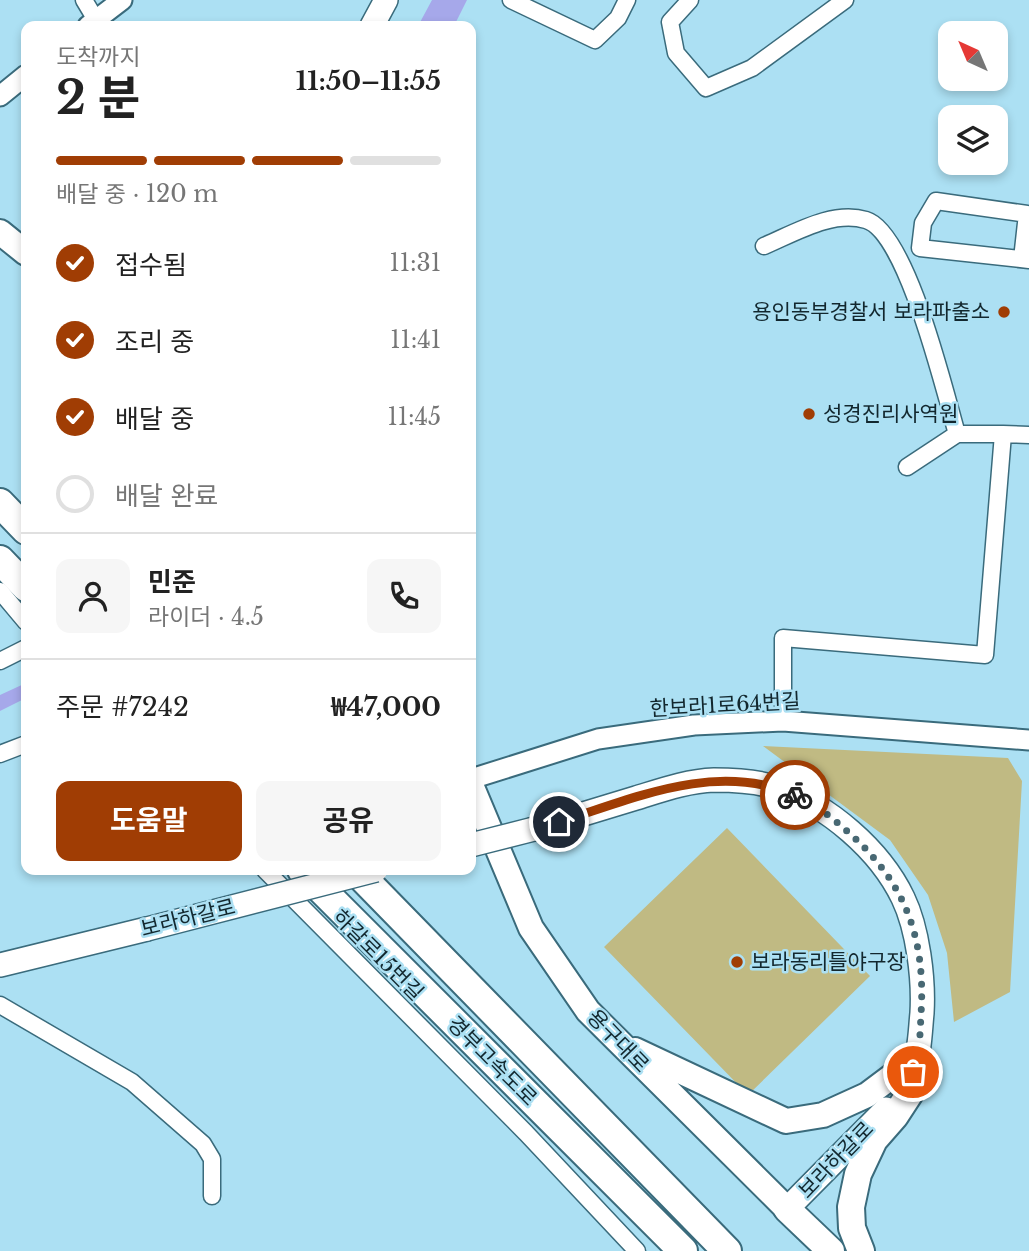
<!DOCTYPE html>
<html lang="ko">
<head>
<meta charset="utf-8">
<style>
	body { margin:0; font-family:"Libre Baskerville","Noto Sans KR",serif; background:#f6f6f6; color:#222; height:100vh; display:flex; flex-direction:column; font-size:26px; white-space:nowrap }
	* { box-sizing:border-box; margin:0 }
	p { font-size:23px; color:#767676 }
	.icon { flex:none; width:38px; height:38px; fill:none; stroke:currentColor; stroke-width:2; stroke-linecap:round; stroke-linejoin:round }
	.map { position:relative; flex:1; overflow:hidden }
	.drawer { position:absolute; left:21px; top:21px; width:455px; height:854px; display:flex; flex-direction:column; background:#fff; border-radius:14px; box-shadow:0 4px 10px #0003 }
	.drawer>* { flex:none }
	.needle { width:46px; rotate:316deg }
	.controls { position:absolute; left:938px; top:21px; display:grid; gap:14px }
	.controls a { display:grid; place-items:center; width:70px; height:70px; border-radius:14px; background:#fff; box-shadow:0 4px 10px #0003; font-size:35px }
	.pin { position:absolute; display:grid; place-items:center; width:60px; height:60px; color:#fff; margin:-30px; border:4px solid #fff; border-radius:50%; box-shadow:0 2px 7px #0007 }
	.courier { position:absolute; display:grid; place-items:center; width:70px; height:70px; margin:-35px; border:5px solid #a03d04; border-radius:50%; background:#fff; color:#222; box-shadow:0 2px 9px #0007 }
	.head em { font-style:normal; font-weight:700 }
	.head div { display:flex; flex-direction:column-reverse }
	.head { display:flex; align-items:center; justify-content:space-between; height:119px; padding:0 35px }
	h1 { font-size:46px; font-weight:700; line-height:52px }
	.bar { display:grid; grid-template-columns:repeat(4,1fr); gap:10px 7px; align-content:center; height:84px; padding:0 35px }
	.bar i { height:9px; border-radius:5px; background:#e0e0e0 }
	.bar .active { background:#a03d04 }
	.bar p { grid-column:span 4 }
	.line { display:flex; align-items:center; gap:18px; padding:0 35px; border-top:2px solid #e0e0e0 }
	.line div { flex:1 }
	.round { display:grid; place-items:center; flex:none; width:74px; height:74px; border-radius:14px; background:#f6f6f6 }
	ol { padding:0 35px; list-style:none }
	li { display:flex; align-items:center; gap:21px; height:77px }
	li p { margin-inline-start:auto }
	li .icon { padding:7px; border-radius:50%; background:#a03d04; color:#fff; stroke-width:4 }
	li:last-child { color:#767676 }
	li i { width:38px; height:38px; border:4px solid #e0e0e0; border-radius:50% }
	.primary-button { display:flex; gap:14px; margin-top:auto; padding:14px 35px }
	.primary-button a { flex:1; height:80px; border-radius:14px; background:#a03d04; color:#fff; font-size:28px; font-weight:700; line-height:80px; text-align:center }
	.primary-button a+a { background:#f6f6f6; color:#222 }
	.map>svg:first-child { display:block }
	.green { fill:#c0ba83 }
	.water { fill:#a6a8ea }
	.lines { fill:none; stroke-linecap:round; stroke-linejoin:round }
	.minor-casing { stroke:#3a6b7c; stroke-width:19 }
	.tertiary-casing { stroke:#3a6b7c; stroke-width:23 }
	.secondary-casing { stroke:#3a6b7c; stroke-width:26 }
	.primary-casing { stroke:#3a6b7c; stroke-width:28 }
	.trunk-casing { stroke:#3a6b7c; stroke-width:30 }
	.motorway-casing { stroke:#3a6b7c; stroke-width:32 }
	.minor { stroke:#fff; stroke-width:16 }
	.tertiary { stroke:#fff; stroke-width:19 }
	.secondary { stroke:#fff; stroke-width:23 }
	.primary { stroke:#fff; stroke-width:24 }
	.trunk { stroke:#fff; stroke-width:26 }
	.motorway { stroke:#fff; stroke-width:28 }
	.secondary-bridge-casing { stroke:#3a6b7c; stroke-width:26; stroke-linecap:butt }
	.secondary-bridge { stroke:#fff; stroke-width:23 }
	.done { stroke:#486873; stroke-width:7; stroke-dasharray:0 12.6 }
	.route { stroke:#a03d04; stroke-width:9 }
	.poi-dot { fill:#a03d04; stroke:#ace0f3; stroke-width:2.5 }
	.labels { text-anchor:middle; stroke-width:5; stroke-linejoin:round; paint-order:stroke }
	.poi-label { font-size:21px; fill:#12272e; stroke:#ace0f3; text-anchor:start }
	.street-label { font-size:21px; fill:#12272e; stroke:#ace0f3 }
</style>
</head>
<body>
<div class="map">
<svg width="1029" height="1251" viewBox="0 0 1029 1251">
	<rect width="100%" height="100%" fill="#ace0f3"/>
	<path class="green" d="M763 746 1008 758 1022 781 1010 992 954 1022 947 953 928 895 890 840Z
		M727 828 870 976 748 1095 604 947Z"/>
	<path class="water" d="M432 0H467L454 26H418Z
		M26 683V698L0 711V695Z"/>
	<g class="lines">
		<g class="minor-casing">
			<path id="minor" d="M84 0 96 20
				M511 0 595 40 618 18 627 0
				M690 0 670 22 676 53 706 88 752 68 845 0
				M764 246C795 233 832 210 866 220 907 232 945 393 957 434
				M1022 259 1027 214 936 201 923 223 920 248 1029 260
				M907 467 957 434H1003
				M0 591 26 622
				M0 661 26 648
				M783 721V638L985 655 1003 434 1029 435
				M0 754 26 744
				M265 870 526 1133 637 1251
				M0 1005 132 1082 203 1144 212 1159V1196"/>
		</g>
		<g class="tertiary-casing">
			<path id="tertiary" d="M88 26 122 0
				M0 96 26 75
				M471 779 598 739 694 725 783 721 1029 740"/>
		</g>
		<g class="secondary-casing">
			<path id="secondary" d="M372 26 386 0
				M534 829C568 819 602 808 636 798 662 790 687 781 714 780 734 780 758 781 777 788 828 805 880 850 903 898 918 929 924 979 922 1013 920 1033 920 1052 913 1071
				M0 965 147 929
				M787 1209 886 1109"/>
		</g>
		<g class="primary-casing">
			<path id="primary" d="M0 232 26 253
				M471 785 531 928 588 1011 787 1209
				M635 1050 786 1121 823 1115 867 1095 919 1056"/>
		</g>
		<g class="trunk-casing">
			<path id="trunk" d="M787 1209 831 1251
				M861 1251 852 1228 851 1207 858 1174 874 1140 895 1116 910 1093 919 1056"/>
		</g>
		<g class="motorway-casing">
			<path id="motorway" d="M0 503 26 530
				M0 560 26 587
				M302 870 683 1251
				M355 870 727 1251"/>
		</g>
		<use href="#minor" class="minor"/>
		<use href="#tertiary" class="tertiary"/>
		<use href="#secondary" class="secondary"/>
		<use href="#primary" class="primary"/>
		<use href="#trunk" class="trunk"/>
		<use href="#motorway" class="motorway"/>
		<g class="secondary-bridge-casing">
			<path id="secondary-bridge" d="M471 845 534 829
				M147 929 376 870"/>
		</g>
		<use href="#secondary-bridge" class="secondary-bridge"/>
	</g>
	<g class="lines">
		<path class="done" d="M795 795C814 804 832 817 848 832 905 882 926 938 921 1014 920 1034 920 1053 913 1072"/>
		<path class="route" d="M559 822C635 798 716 761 795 795"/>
	</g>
	<g class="poi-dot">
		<circle cx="1004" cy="312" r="7"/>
		<circle cx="809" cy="414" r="7"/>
		<circle cx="737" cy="962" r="7"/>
	</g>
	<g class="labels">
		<g class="poi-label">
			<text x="990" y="319" text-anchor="end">용인동부경찰서 보라파출소</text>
			<text x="823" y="421">성경진리사역원</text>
			<text x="751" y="969">보라동리틀야구장</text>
		</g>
		<g class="street-label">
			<text transform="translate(725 705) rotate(-3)" y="7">한보라1로64번길</text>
			<text transform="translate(188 918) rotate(-14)" y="7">보라하갈로</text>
			<text transform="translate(378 955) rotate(45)" y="7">하갈로15번길</text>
			<text transform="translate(618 1041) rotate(46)" y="7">용구대로</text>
			<text transform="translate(492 1061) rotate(45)" y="7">경부고속도로</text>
			<text transform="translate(836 1160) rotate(-46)" y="7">보라하갈로</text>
		</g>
	</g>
</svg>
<div class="controls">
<a><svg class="needle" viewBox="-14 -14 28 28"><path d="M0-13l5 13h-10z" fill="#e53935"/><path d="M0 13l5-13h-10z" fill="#767676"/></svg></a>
<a><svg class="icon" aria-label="layers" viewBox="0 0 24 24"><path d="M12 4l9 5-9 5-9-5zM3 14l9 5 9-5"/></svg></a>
</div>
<div class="pin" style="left:913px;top:1072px;background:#ea580c"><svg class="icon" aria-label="bag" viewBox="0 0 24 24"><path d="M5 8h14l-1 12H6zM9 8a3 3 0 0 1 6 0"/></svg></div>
<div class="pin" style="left:559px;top:822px;background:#1f2937"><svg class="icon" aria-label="home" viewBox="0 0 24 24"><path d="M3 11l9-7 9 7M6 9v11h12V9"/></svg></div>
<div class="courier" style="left:795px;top:795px"><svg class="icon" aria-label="bike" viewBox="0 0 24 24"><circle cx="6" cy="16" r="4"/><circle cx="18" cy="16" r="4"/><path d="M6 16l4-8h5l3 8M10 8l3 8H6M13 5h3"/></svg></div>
<section class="drawer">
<div class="head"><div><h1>2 분</h1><p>도착까지</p></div><em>11:50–11:55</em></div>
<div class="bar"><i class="active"></i><i class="active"></i><i class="active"></i><i></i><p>배달 중 · 120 m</p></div>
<ol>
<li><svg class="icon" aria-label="check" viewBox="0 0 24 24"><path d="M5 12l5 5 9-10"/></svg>접수됨<p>11:31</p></li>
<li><svg class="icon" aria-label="check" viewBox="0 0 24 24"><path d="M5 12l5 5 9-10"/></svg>조리 중<p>11:41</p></li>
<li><svg class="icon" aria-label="check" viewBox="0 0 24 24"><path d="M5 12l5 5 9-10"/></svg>배달 중<p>11:45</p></li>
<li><i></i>배달 완료</li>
</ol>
<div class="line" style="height:126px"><a class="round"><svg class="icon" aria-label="person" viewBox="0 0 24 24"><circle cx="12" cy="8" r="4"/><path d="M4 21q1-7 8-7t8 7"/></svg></a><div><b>민준</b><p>라이더 · 4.5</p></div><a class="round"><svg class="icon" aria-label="phone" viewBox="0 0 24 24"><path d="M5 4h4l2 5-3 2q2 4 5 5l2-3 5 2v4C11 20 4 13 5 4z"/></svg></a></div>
<div class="line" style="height:91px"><div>주문 #7242</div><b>₩47,000</b></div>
<div class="primary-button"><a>도움말</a><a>공유</a></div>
</section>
</div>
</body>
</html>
